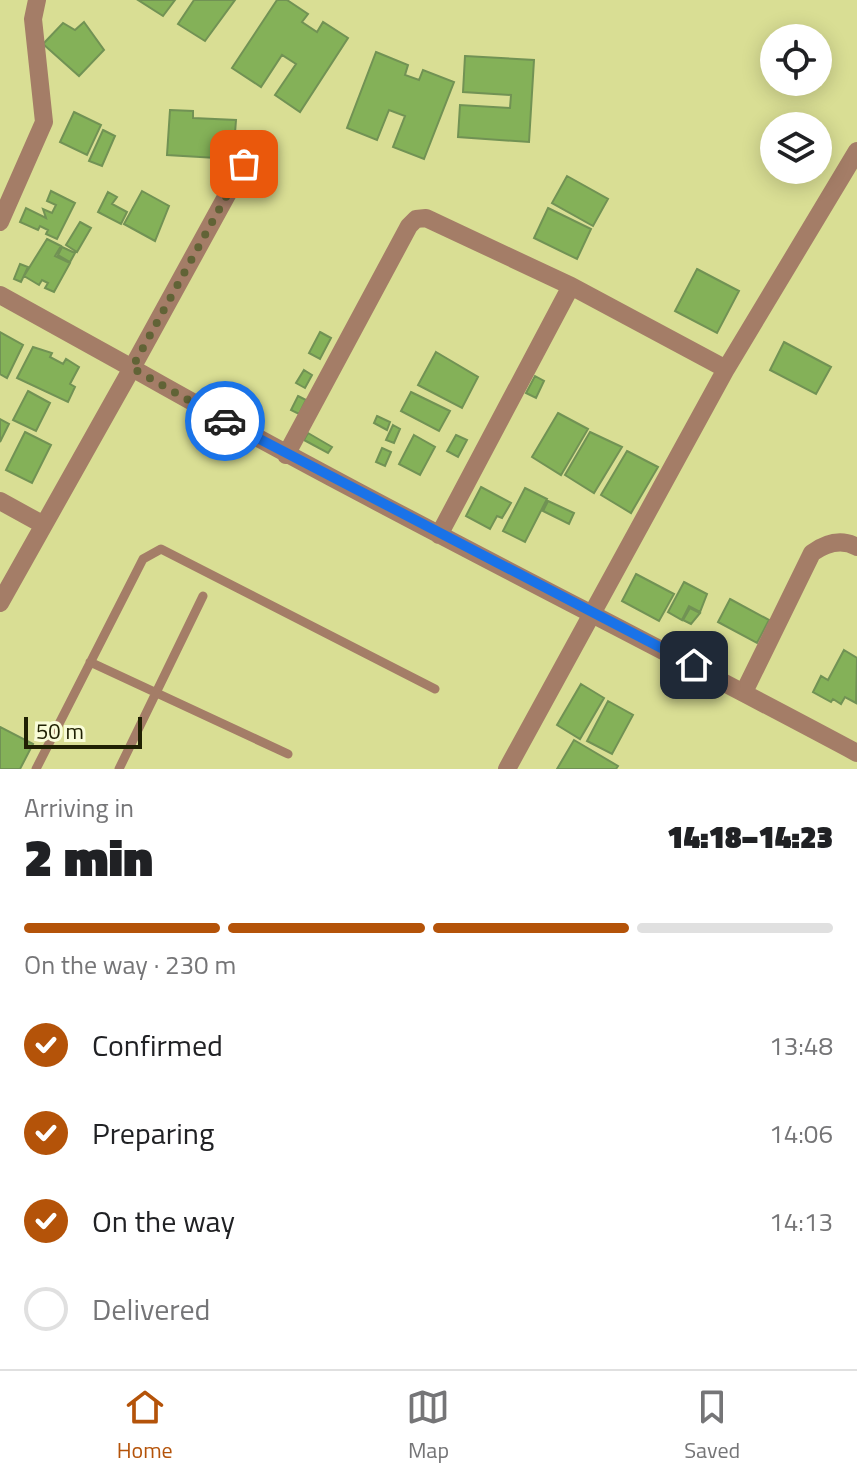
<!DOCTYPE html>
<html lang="en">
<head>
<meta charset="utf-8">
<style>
	body { margin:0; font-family:"Titillium Web",sans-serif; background:#f2f2f2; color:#202124; height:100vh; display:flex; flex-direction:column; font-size:30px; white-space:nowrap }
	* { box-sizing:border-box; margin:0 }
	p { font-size:26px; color:#757577 }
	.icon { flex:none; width:44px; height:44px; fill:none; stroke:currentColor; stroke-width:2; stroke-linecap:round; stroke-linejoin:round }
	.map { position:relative; height:769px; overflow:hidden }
	.panel { display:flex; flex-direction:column; background:#fff; flex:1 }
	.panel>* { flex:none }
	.tools { position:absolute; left:760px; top:24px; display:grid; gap:16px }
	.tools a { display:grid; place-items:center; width:72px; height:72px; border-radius:50%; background:#fff; box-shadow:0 4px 20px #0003; font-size:40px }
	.scale { position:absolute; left:24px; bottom:20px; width:118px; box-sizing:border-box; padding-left:8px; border:4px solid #202103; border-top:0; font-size:22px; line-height:28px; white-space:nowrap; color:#202103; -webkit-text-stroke:6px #f9fcd8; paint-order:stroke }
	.pin { position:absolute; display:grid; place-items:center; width:68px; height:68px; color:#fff; margin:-34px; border-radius:16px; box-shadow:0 4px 12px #0006 }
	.courier { position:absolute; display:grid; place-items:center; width:80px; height:80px; margin:-40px; border:6px solid #1a73e8; border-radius:50%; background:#fff; color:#222; box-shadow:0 2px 10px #0007 }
	.overview em { font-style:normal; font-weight:800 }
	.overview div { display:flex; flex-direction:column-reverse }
	.overview { display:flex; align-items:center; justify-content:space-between; height:136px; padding:0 24px }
	h1 { font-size:52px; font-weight:800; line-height:60px }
	.bar { display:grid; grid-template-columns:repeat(4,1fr); gap:12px 8px; align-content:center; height:96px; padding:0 24px }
	.bar i { height:10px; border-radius:6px; background:#e0e0e0 }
	.bar .on { background:#b45309 }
	.bar p { grid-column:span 4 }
	ol { padding:0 24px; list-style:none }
	li { display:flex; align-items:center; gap:24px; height:88px }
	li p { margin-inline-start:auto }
	li .icon { padding:8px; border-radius:50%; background:#b45309; color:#fff; stroke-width:4 }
	li:last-child { color:#757577 }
	li i { width:44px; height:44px; border:4px solid #e0e0e0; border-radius:50% }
	.tab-bar { display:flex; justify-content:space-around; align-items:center; height:112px; border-top:2px solid #e0e0e0; background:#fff; font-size:22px; color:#757577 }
	.tab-bar a { display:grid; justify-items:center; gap:4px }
	.tab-bar .on { color:#b45309 }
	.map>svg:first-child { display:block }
	.building { fill:#84b158; stroke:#719254; stroke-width:2 }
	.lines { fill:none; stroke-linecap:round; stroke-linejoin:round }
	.lane { stroke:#a47d67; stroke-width:9 }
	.street { stroke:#a47d67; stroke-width:18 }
	.done { stroke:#616336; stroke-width:8; stroke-dasharray:0 14.4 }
	.route { stroke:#1a73e8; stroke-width:10 }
</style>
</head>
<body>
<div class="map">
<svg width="857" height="769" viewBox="0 0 857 769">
	<rect width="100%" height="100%" fill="#d9de94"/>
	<path class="building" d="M138 0H175L163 16Z
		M194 0H235L205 41 178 24Z
		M277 0H287L308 14 302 22 317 32 323 22 348 38 300 112 275 95 296 64 282 55 261 87 232 68Z
		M84 22 104 50 79 76 43 44 63 23 75 30Z
		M376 52 408 65 405 75 419 80 423 70 454 82 424 159 393 147 405 116 389 110 377 140 347 128Z
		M465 56 534 60 529 142 458 137 460 105 510 108 511 95 463 92Z
		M170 110 193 111V118L236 120 233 159 167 155Z
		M74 112 101 125 87 155 60 142Z
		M103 130 115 136 102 166 89 161Z
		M567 176 608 199 593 226 552 203Z
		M51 191 75 203 57 239 46 234 48 230 40 226 38 230 20 222 26 208 46 218 43 209 52 213 56 205 47 201Z
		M142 191 169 206 155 241 124 224Z
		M108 192 117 197 112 204 127 212 121 224 98 212Z
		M548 208 591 229 577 259 534 238Z
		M80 222 91 228 77 252 66 245Z
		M47 239 61 246 55 256 70 263 54 292 45 288 48 283 42 280 39 285 24 276Z
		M62 247 75 253 70 262 58 255Z
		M20 264 28 267 21 282 14 279Z
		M697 269 739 291 717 333 675 311Z
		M0 332 23 345 7 378 0 374Z
		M320 332 331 338 320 359 309 353Z
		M784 342 831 367 816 394 770 370Z
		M33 347 52 353 50 357 63 364 66 359 79 367 70 384 75 387 68 402 17 378Z
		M436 352 478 377 462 408 418 385Z
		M304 370 312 375 305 388 296 383Z
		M535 376 544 381 536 398 526 393Z
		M28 391 50 403 36 431 13 420Z
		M411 392 450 411 439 431 401 411Z
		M298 396 306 400 299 414 291 410Z
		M558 413 588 429 561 475 532 457Z
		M377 416 390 422 387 430 374 423Z
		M0 419 9 424 0 442Z
		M393 425 400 429 394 443 386 440Z
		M25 432 51 445 32 483 6 470Z
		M590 432 622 447 594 493 565 475Z
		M308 433 332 447 328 453 304 440Z
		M414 435 435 447 420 475 399 464Z
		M456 435 467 440 458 457 447 451Z
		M382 448 391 452 385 466 376 462Z
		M627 451 658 467 631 513 601 495Z
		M481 487 511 503 502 518 497 516 490 529 466 516Z
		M525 488 547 499 525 542 503 531Z
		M548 501 574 513 569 524 543 511Z
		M636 574 674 594 659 621 622 601Z
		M684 582 707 594 700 612 689 606 682 620 668 612Z
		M730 599 769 620 757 643 718 622Z
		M690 608 700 613 691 624 683 620Z
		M844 650 857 658 856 703 845 697 841 704 833 699 831 702 813 692 821 676 828 680Z
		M581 684 604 698 580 739 557 725Z
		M608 701 633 715 612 754 587 741Z
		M0 727 33 744 20 769H0Z
		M574 740 618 766 616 769H557Z"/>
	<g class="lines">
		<path class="lane" d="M90 662 288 754
			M36 769 143 559 161 549 435 689
			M119 769 203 596"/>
		<path class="street" d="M244 164 132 368C370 503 616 624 857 753
			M0 222 44 122 33 19 37 0
			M0 295 132 368 0 603
			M286 455 409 226 416 219 426 218 571 286 726 369
			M0 501 42 524
			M439 535 571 286
			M744 692 812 553C826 543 841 538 857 547
			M507 769 726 369 857 151"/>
	</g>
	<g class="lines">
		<path class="done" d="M225 421 132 368 244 164"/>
		<path class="route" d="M225 421 694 665"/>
	</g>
</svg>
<div class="tools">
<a><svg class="icon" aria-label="locate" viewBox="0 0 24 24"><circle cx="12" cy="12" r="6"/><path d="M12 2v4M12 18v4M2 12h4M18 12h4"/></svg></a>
<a><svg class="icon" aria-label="layers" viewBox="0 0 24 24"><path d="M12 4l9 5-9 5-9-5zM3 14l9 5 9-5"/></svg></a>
</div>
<div class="scale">50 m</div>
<div class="pin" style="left:244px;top:164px;background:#ea580c"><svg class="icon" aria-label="bag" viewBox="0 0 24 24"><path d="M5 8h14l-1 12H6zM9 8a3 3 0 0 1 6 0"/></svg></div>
<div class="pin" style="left:694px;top:665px;background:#1f2937"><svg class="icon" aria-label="home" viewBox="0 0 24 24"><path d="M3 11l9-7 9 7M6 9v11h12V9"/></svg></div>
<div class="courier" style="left:225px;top:421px"><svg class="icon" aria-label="car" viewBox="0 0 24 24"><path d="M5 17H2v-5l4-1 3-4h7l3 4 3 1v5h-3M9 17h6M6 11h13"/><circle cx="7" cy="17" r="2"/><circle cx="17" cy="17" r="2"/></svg></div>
</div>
<section class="panel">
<div class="overview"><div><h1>2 min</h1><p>Arriving in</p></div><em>14:18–14:23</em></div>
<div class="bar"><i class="on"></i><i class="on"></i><i class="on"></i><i></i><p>On the way · 230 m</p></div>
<ol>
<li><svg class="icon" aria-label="check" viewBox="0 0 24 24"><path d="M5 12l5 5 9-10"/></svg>Confirmed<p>13:48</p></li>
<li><svg class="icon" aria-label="check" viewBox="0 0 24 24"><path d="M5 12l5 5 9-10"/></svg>Preparing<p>14:06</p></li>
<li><svg class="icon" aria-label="check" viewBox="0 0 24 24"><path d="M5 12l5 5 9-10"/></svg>On the way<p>14:13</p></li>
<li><i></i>Delivered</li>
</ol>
</section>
<nav class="tab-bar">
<a class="on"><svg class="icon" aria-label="home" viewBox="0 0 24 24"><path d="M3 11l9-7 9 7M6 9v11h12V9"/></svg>Home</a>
<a><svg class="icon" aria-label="map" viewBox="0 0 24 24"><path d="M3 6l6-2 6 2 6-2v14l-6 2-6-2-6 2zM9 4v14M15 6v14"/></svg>Map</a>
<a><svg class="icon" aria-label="saved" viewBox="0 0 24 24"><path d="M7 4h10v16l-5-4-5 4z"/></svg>Saved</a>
</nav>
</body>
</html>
